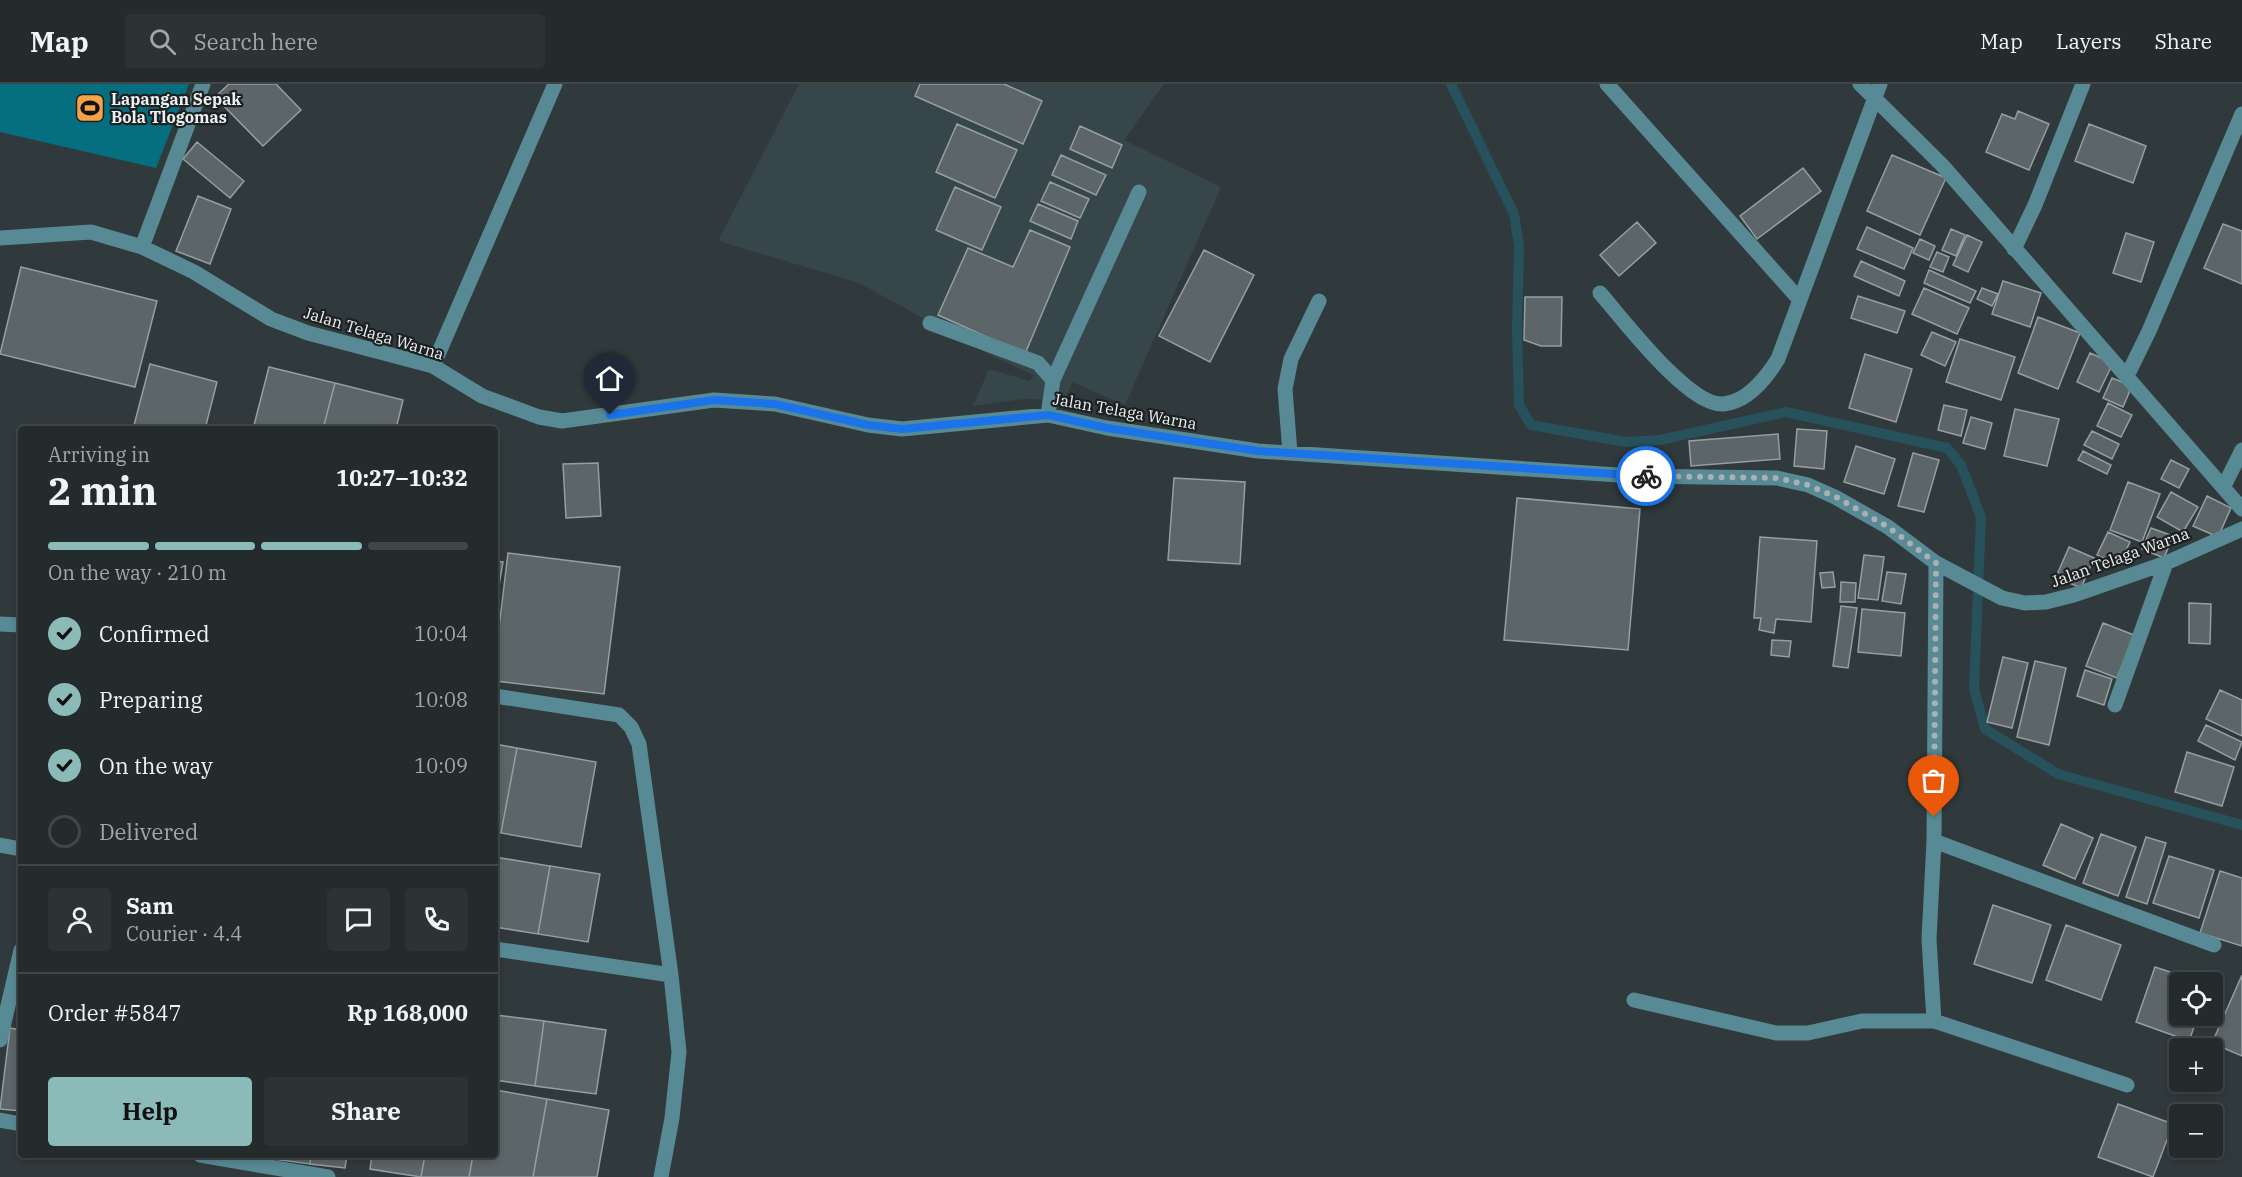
<!DOCTYPE html>
<html lang="en">
<head>
<meta charset="utf-8">
<style>
	body { margin:0; font-family:"IBM Plex Serif",serif; background:#2c3334; color:#f1f3f6; height:100vh; display:flex; flex-direction:column; font-size:22px; white-space:nowrap }
	* { box-sizing:border-box; margin:0 }
	p { font-size:20px; color:#a3a7a9 }
	.icon { flex:none; width:33px; height:33px; fill:none; stroke:currentColor; stroke-width:2; stroke-linecap:round; stroke-linejoin:round }
	.map { position:relative; flex:1; overflow:hidden }
	.panel { position:absolute; left:18px; top:342px; width:480px; height:732px; display:flex; flex-direction:column; background:#242b2c; border-radius:6px; box-shadow:0 3px 9px #0003,0 0 0 2px #414748 }
	.panel>* { flex:none }
	.tools { position:absolute; left:2169px; top:888px; display:grid; gap:12px }
	.tools a { display:grid; place-items:center; width:54px; height:54px; border-radius:6px; background:#242b2c; box-shadow:0 3px 9px #0003,0 0 0 2px #414748; font-size:30px }
	.pin { position:absolute; display:grid; place-items:center; width:51px; height:51px; color:#fff; margin:-62px -26px; border-radius:50% 50% 50% 0; rotate:-45deg; box-shadow:0 0 6px #0007 }
	.pin .icon { rotate:45deg }
	.courier { position:absolute; display:grid; place-items:center; width:60px; height:60px; margin:-30px; border:4px solid #1a73e8; border-radius:50%; background:#fff; color:#222; box-shadow:0 2px 8px #0007 }
	.head em { font-style:normal; font-weight:700 }
	.head div { display:flex; flex-direction:column-reverse }
	.head { display:flex; align-items:center; justify-content:space-between; height:102px; padding:0 30px }
	h1 { font-size:39px; font-weight:700; line-height:45px }
	.bar { display:grid; grid-template-columns:repeat(4,1fr); gap:9px 6px; align-content:center; height:72px; padding:0 30px }
	.bar i { height:8px; border-radius:4px; background:#414748 }
	.bar .selected { background:#8bbbb9 }
	.bar p { grid-column:span 4 }
	.line { display:flex; align-items:center; gap:15px; padding:0 30px; border-top:2px solid #414748 }
	.line div { flex:1 }
	.round { display:grid; place-items:center; flex:none; width:63px; height:63px; border-radius:6px; background:#2c3334 }
	ol { padding:0 30px; list-style:none }
	li { display:flex; align-items:center; gap:18px; height:66px }
	li p { margin-inline-start:auto }
	li .icon { padding:6px; border-radius:50%; background:#8bbbb9; color:#111; stroke-width:4 }
	li:last-child { color:#a3a7a9 }
	li i { width:33px; height:33px; border:3px solid #414748; border-radius:50% }
	.cta { display:flex; gap:12px; margin-top:auto; padding:12px 30px }
	.cta a { flex:1; height:69px; border-radius:6px; background:#8bbbb9; color:#111; font-size:24px; font-weight:700; line-height:69px; text-align:center }
	.cta a+a { background:#2c3334; color:#f1f3f6 }
	header { display:flex; align-items:center; gap:36px; box-sizing:border-box; height:84px; padding:0 30px; background:#242b2c; border-bottom:2px solid #414748 }
	header strong { font-size:28px }
	nav { display:flex; gap:33px; margin-inline-start:auto; font-size:21px }
	.search { width:420px; height:54px; background:#2c3334; display:flex; align-items:center; gap:15px; box-sizing:border-box; padding:0 21px; border-radius:6px; color:#a3a7a9; font-size:22px }
	.map>svg:first-child { display:block }
	.built { fill:#37464a }
	.green { fill:#056e7f }
	.lines { fill:none; stroke-linecap:round; stroke-linejoin:round }
	.stream { stroke:#27525c; stroke-width:10 }
	.building { fill:#5c6567; stroke:#959fa2; stroke-width:1.5 }
	.minor { stroke:#588a95; stroke-width:15 }
	.done { stroke:#aab1b3; stroke-width:6; stroke-dasharray:0 10.8 }
	.route { stroke:#1a73e8; stroke-width:8 }
	.labels { text-anchor:middle; stroke-width:4.5; stroke-linejoin:round; paint-order:stroke }
	.poi-label { font-size:16px; font-weight:bold; fill:#ecf1f3; stroke:#1c2021; text-anchor:start }
	.street-label { font-size:16px; fill:#ecf1f3; stroke:#1c2021 }
</style>
</head>
<body>
<header>
<strong>Map</strong>
<div class="search"><svg class="icon" aria-label="search" viewBox="0 0 24 24"><circle cx="10" cy="10" r="6"/><path d="M15 15l6 6"/></svg>Search here</div>
<nav><a>Map</a><a>Layers</a><a>Share</a></nav>
</header>
<div class="map">
<svg width="2242" height="1093" viewBox="0 0 2242 1093">
	<rect width="100%" height="100%" fill="#30393b"/>
	<path class="built" d="M799 0H1164L1124 56 1221 103 1125 321 1072 298 1065 316 1024 315 973 322 989 285 1030 297 1034 291 994 273 859 199 718 157Z"/>
	<path class="green" d="M0 0H189L156 84 0 48Z"/>
	<g class="lines">
		<path class="stream" d="M1451 0 1514 130 1519 162 1517 246 1519 321 1531 341 1626 358 1660 356 1786 328 1947 364 1961 381 1981 433 1974 604 1985 645 2058 690 2242 741"/>
	</g>
	<path class="building" d="M229 0H276L301 26 263 62 215 13Z
		M920 0H1004L1042 17 1023 60 915 12Z
		M2018 27 2049 40 2029 86 1986 68 2002 30 2015 35Z
		M957 40 1017 66 995 114 936 88Z
		M2089 40 2146 62 2133 99 2075 77Z
		M1080 42 1122 61 1112 84 1070 65Z
		M197 58 244 97 230 114 183 75Z
		M1061 71 1106 91 1096 111 1052 91Z
		M1892 71 1946 94 1920 151 1867 127Z
		M1803 84 1821 107 1757 155 1740 132Z
		M1050 98 1089 115 1080 134 1041 117Z
		M955 103 1001 123 982 166 936 146Z
		M198 112 231 125 210 180 176 167Z
		M1038 120 1078 137 1071 155 1030 137Z
		M1637 138 1656 159 1619 192 1600 171Z
		M2223 140 2242 147V200L2204 184Z
		M1867 143 1913 164 1904 185 1857 165Z
		M1951 145 1965 151 1956 172 1942 166Z
		M1030 146 1070 163 1025 270 938 231 968 164 1013 183Z
		M2126 149 2154 158 2141 198 2113 189Z
		M1967 151 1982 158 1968 188 1953 181Z
		M1920 155 1935 162 1929 176 1913 169Z
		M1204 166 1254 191 1210 278 1159 252Z
		M1937 168 1949 173 1943 188 1930 183Z
		M1861 177 1905 197 1899 212 1854 192Z
		M21 183 157 217 135 303 0 270Z
		M1929 186 1976 207 1970 219 1924 199Z
		M2003 197 2041 209 2030 243 1992 230Z
		M1924 204 1969 224 1957 250 1912 230Z
		M1982 204 1998 210 1992 222 1977 215Z
		M1858 212 1905 227 1897 249 1851 234Z
		M1525 213H1562L1561 262H1541L1524 256Z
		M2038 233 2080 249 2058 305 2018 289Z
		M1932 248 1956 258 1945 282 1921 271Z
		M1960 255 2015 273 2001 316 1946 298Z
		M2090 269 2113 279 2099 308 2077 298Z
		M1865 270 1912 285 1896 338 1849 324Z
		M150 280 217 298 205 345H133Z
		M269 283 335 299 323 345H253Z
		M2112 294 2132 302 2123 323 2103 314Z
		M335 299 403 316 396 345H323Z
		M2108 319 2132 331 2121 353 2097 342Z
		M1944 321 1967 326 1961 352 1938 346Z
		M2015 325 2059 335 2047 382 2004 372Z
		M1971 333 1992 339 1985 365 1963 359Z
		M1797 345 1827 347 1824 385 1794 382Z
		M2092 347 2119 360 2112 375 2084 361Z
		M1778 350 1780 375 1691 382 1689 357Z
		M1856 362 1895 375 1884 410 1844 398Z
		M2083 367 2111 381 2107 390 2078 376Z
		M1913 369 1939 376 1924 428 1898 422Z
		M2171 376 2189 385 2179 404 2161 395Z
		M598 379 601 432 566 434 563 380Z
		M1174 394 1245 398 1240 480 1168 476Z
		M2128 398 2160 410 2142 458 2110 446Z
		M2171 408 2198 423 2183 448 2157 433Z
		M2207 412 2231 424 2218 453 2193 442Z
		M1517 414 1640 425 1628 566 1504 556Z
		M2151 444 2173 452 2164 474 2142 465Z
		M2108 448 2130 458 2119 481 2097 471Z
		M1760 453 1817 457 1811 538 1776 535 1774 549 1759 546 1761 534H1754Z
		M2069 463 2094 474 2081 504 2056 493Z
		M508 469 620 483 604 610 495 597V577Z
		M1864 471 1884 473 1878 516 1858 514Z
		M495 477 503 478 495 525Z
		M1833 488 1835 503 1822 504 1820 489Z
		M1887 488 1906 490 1901 520 1882 517Z
		M1841 498 1856 499 1855 518H1840Z
		M2189 519 2211 520 2210 560 2189 559Z
		M1841 522 1857 524 1848 584 1833 582Z
		M1862 525 1905 529 1901 572 1858 568Z
		M2103 539 2134 551 2117 594 2086 582Z
		M1772 556 1791 557 1789 573 1771 571Z
		M2003 573 2028 579 2012 644 1987 638Z
		M2035 577 2066 584 2049 661 2017 653Z
		M2085 586 2112 595 2104 621 2077 612Z
		M2220 606 2242 616V652L2206 635Z
		M2206 641 2242 658 2235 676 2198 657Z
		M495 660 517 664 501 749 495 748Z
		M517 664 596 678 581 763 501 749Z
		M2187 668 2234 683 2222 722 2175 708Z
		M2061 740 2093 754 2075 795 2043 781Z
		M2101 750 2136 763 2118 812 2083 799Z
		M2146 753 2166 759 2147 820 2126 813Z
		M2169 772 2214 786 2199 834 2153 819Z
		M495 773 550 782 538 850 495 843Z
		M550 782 600 790 588 858 538 850Z
		M2220 787 2242 794V862L2200 849Z
		M1993 821 2051 841 2032 899 1974 880Z
		M2066 841 2121 861 2101 916 2046 896Z
		M2155 883 2200 898H2180V932H2198L2189 957 2136 938Z
		M2242 891V972L2212 959Z
		M495 904H499L495 934Z
		M496 931 544 937 535 1002 495 996Z
		M544 937 606 946 596 1010 535 1002Z
		M10 944 21 946V1027L0 1025Z
		M495 1006 547 1015 533 1093H469L473 1071H495Z
		M547 1015 609 1026 597 1093H533Z
		M2118 1020 2173 1040 2153 1093 2098 1073Z
		M239 1071H266L265 1074Z
		M266 1071H311L310 1080 265 1074Z
		M311 1071H347L345 1084 310 1080Z
		M372 1071H425L421 1093 370 1085Z
		M425 1071H473L469 1093H421Z"/>
	<g class="lines">
		<path class="minor" d="M1607 0 1799 215
			M1860 0 1942 81 2242 425
			M0 154 91 148 142 163 194 188 271 235 308 249 433 282 482 312 539 333 562 337 714 316 775 320 868 341 902 345 1048 331 1107 344 1258 367 1633 392 1777 394 1808 401 1835 413 1888 443 1936 479 2002 514 2025 519 2046 518 2074 511 2166 479 2242 445
			M142 163 203 0
			M2014 165 2035 121 2083 0
			M1600 209C1622 234 1689 323 1723 320 1748 318 1766 294 1778 275L1880 0
			M930 239 1038 279 1053 296 1048 331
			M433 282 555 0
			M2127 292 2149 247 2242 30
			M1053 296 1139 108
			M1290 369 1285 305 1291 275 1319 217
			M2224 402 2242 366
			M0 540 21 541
			M495 612 619 631 631 643 639 660 671 891 679 968 672 1034 661 1093
			M2115 621 2166 479
			M1934 757 2214 861
			M0 761 21 765
			M495 865 671 891
			M1634 916 1776 949H1808L1862 937H1934L2127 1001
			M1934 937 1929 855 1934 757 1936 479
			M0 956 21 866
			M0 1036 21 1040
			M200 1071 328 1093"/>
	</g>
	<g class="lines">
		<path class="done" d="M1646 392 1777 394 1808 401 1836 413 1888 443 1936 479 1934 733"/>
		<path class="route" d="M610 331 714 316 775 320 868 341 902 345 1048 331 1107 344 1258 367 1646 392"/>
	</g>
	<defs>
		<g id="stadium-square" transform="scale(1.5)"><rect x="-9" y="-9" width="18" height="18" rx="4" fill="#f7a148" stroke="#1c2021"/><path d="M0-5a6.5 5 0 1 0 0 10a6.5 5 0 1 0 0-10ZM-3.5-1.8h7v3.6h-7Z" fill="#111"/></g>
	</defs>
	<g fill-rule="evenodd">
		<use href="#stadium-square" x="90" y="24"/>
	</g>
	<g class="labels">
		<g class="poi-label">
			<text x="111" y="21">Lapangan Sepak<tspan x="111" dy="18">Bola Tlogomas</tspan></text>
		</g>
		<g class="street-label">
			<text transform="translate(374 249) rotate(17)" y="6">Jalan Telaga Warna</text>
			<text transform="translate(1125 327) rotate(10)" y="6">Jalan Telaga Warna</text>
			<text transform="translate(2120 473) rotate(-20)" y="6">Jalan Telaga Warna</text>
		</g>
	</g>
</svg>
<div class="tools">
<a><svg class="icon" aria-label="locate" viewBox="0 0 24 24"><circle cx="12" cy="12" r="6"/><path d="M12 2v4M12 18v4M2 12h4M18 12h4"/></svg></a>
<a>+</a>
<a>−</a>
</div>
<div class="pin" style="left:1934px;top:733px;background:#ea580c"><svg class="icon" aria-label="bag" viewBox="0 0 24 24"><path d="M5 8h14l-1 12H6zM9 8a3 3 0 0 1 6 0"/></svg></div>
<div class="pin" style="left:610px;top:331px;background:#1f2937"><svg class="icon" aria-label="home" viewBox="0 0 24 24"><path d="M3 11l9-7 9 7M6 9v11h12V9"/></svg></div>
<div class="courier" style="left:1646px;top:392px"><svg class="icon" aria-label="bike" viewBox="0 0 24 24"><circle cx="6" cy="16" r="4"/><circle cx="18" cy="16" r="4"/><path d="M6 16l4-8h5l3 8M10 8l3 8H6M13 5h3"/></svg></div>
<section class="panel">
<div class="head"><div><h1>2 min</h1><p>Arriving in</p></div><em>10:27–10:32</em></div>
<div class="bar"><i class="selected"></i><i class="selected"></i><i class="selected"></i><i></i><p>On the way · 210 m</p></div>
<ol>
<li><svg class="icon" aria-label="check" viewBox="0 0 24 24"><path d="M5 12l5 5 9-10"/></svg>Confirmed<p>10:04</p></li>
<li><svg class="icon" aria-label="check" viewBox="0 0 24 24"><path d="M5 12l5 5 9-10"/></svg>Preparing<p>10:08</p></li>
<li><svg class="icon" aria-label="check" viewBox="0 0 24 24"><path d="M5 12l5 5 9-10"/></svg>On the way<p>10:09</p></li>
<li><i></i>Delivered</li>
</ol>
<div class="line" style="height:108px"><a class="round"><svg class="icon" aria-label="person" viewBox="0 0 24 24"><circle cx="12" cy="8" r="4"/><path d="M4 21q1-7 8-7t8 7"/></svg></a><div><b>Sam</b><p>Courier · 4.4</p></div><a class="round"><svg class="icon" aria-label="chat" viewBox="0 0 24 24"><path d="M4 5h16v11H9l-5 4z"/></svg></a><a class="round"><svg class="icon" aria-label="phone" viewBox="0 0 24 24"><path d="M5 4h4l2 5-3 2q2 4 5 5l2-3 5 2v4C11 20 4 13 5 4z"/></svg></a></div>
<div class="line" style="height:78px"><div>Order #5847</div><b>Rp 168,000</b></div>
<div class="cta"><a>Help</a><a>Share</a></div>
</section>
</div>
</body>
</html>
